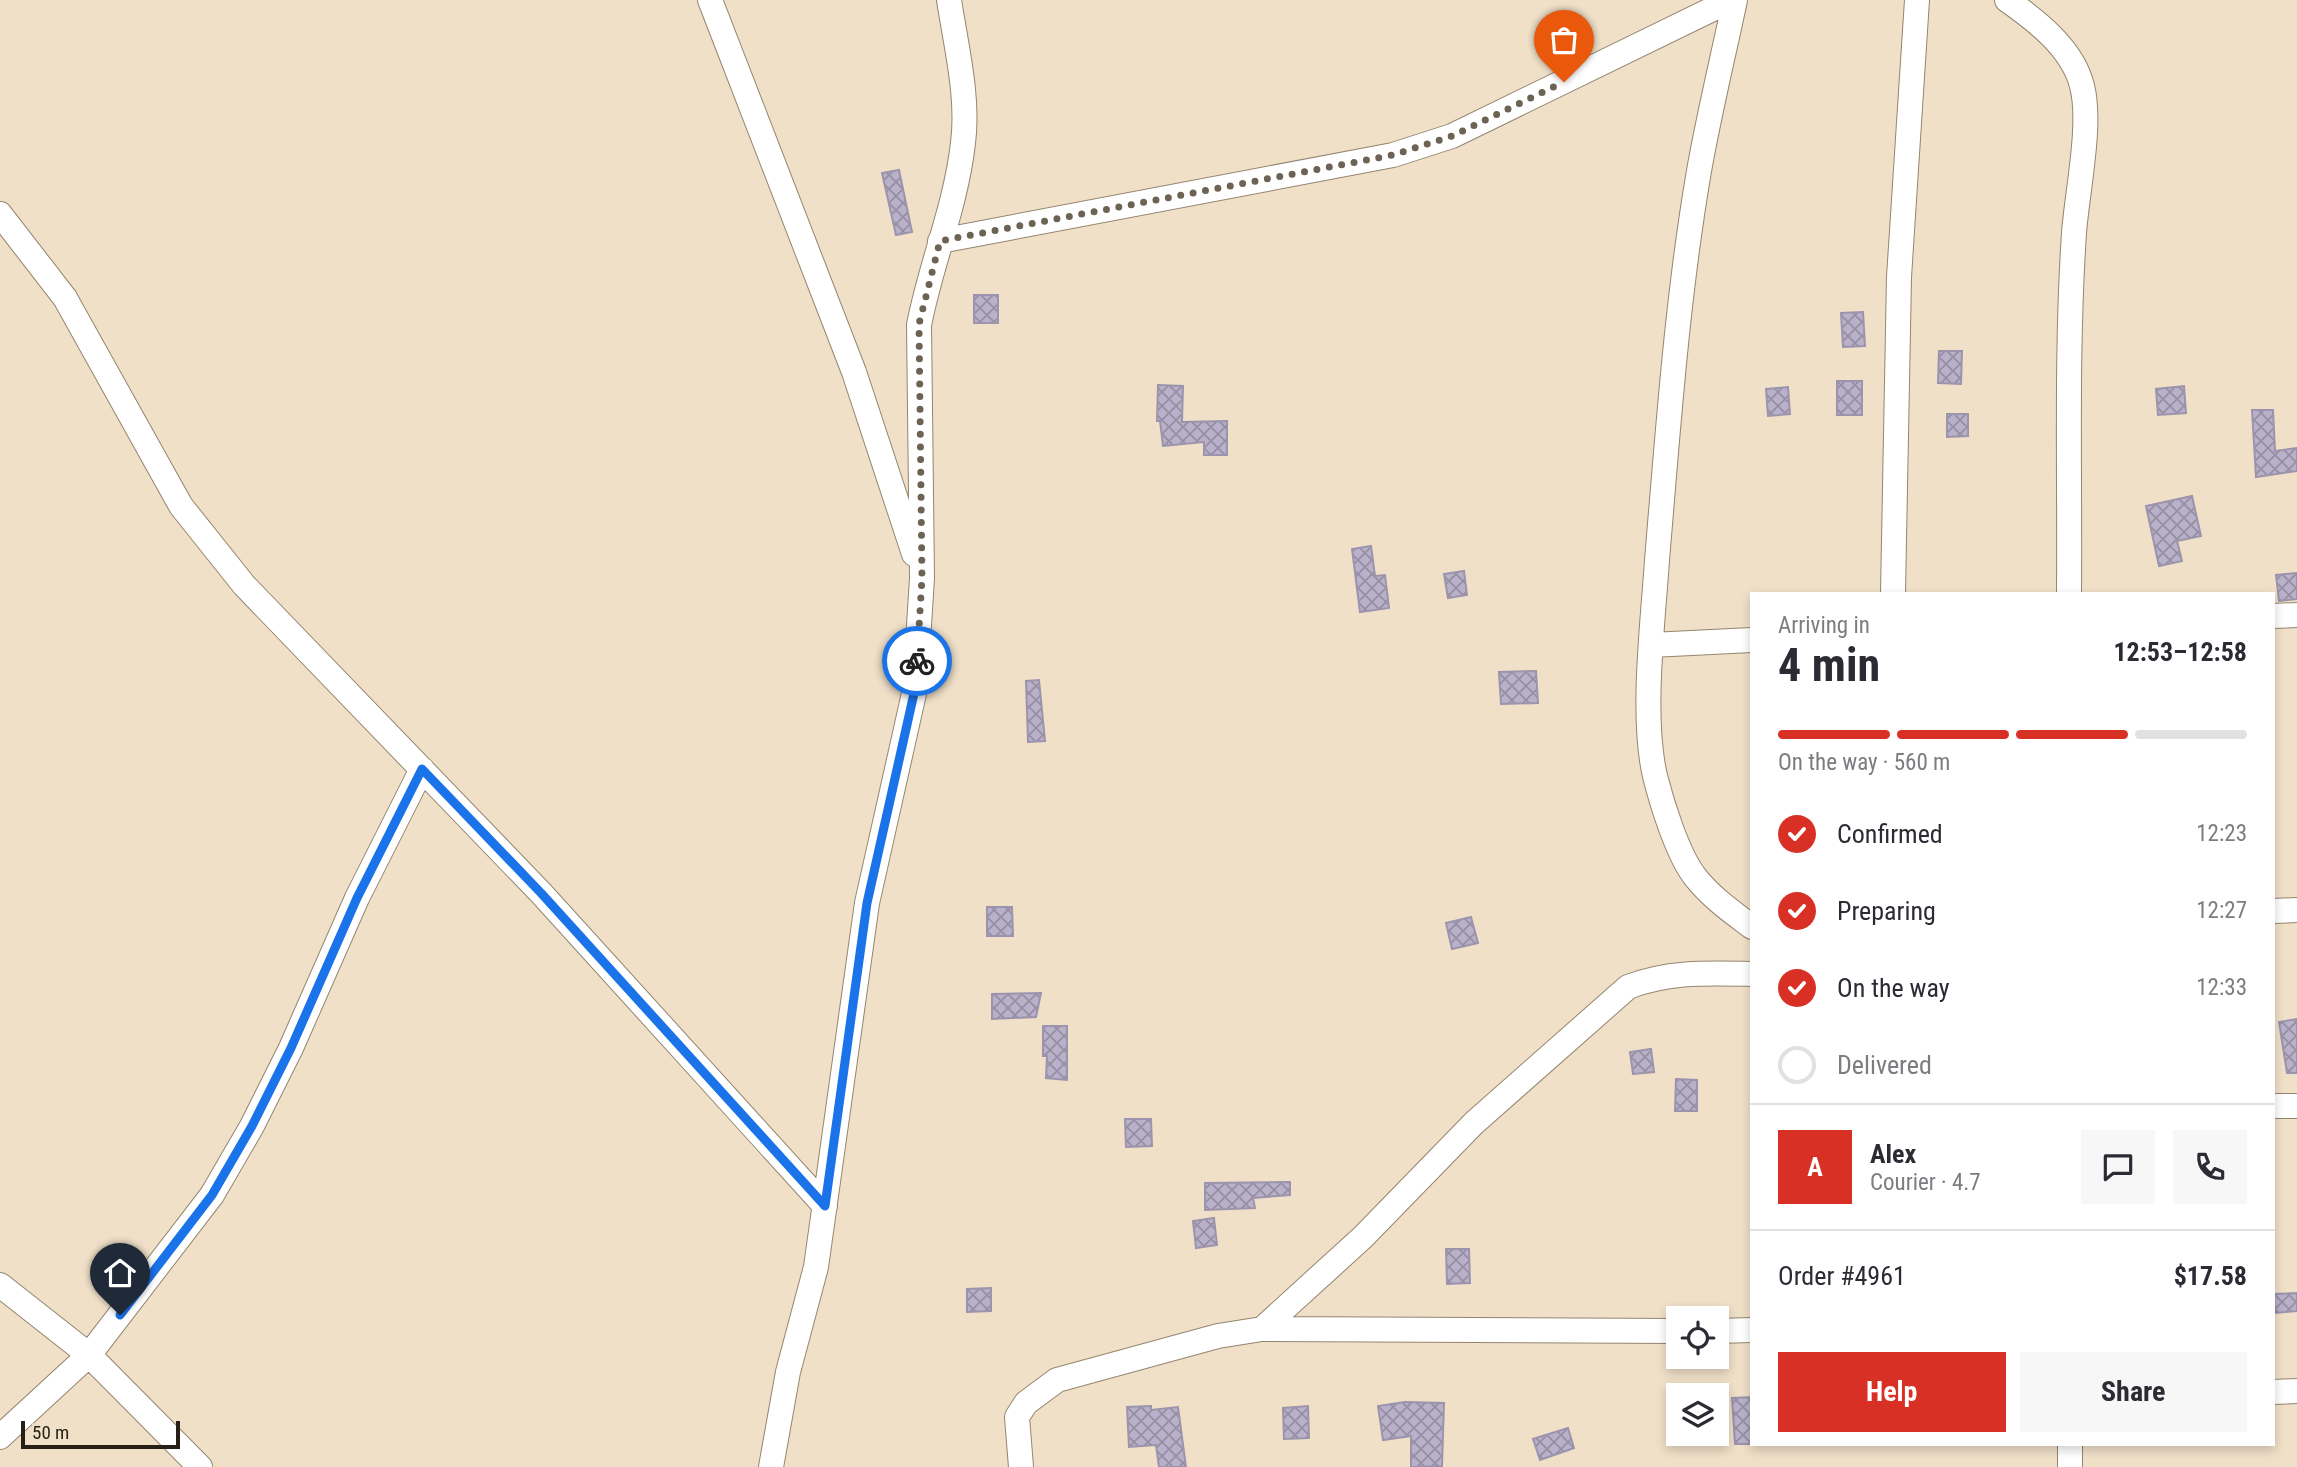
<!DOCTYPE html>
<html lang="en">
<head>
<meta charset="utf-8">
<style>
	body { margin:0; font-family:"Roboto Condensed",sans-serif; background:#f7f7f7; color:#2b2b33; height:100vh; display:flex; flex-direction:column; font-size:26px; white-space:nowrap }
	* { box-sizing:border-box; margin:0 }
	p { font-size:23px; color:#7c7c81 }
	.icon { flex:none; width:38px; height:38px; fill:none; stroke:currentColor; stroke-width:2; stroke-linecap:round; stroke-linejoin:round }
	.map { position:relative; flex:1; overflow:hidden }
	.side { position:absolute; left:1750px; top:592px; width:525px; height:854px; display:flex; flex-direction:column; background:#fff; border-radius:0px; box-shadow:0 4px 10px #0003 }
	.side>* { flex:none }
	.controls { position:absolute; left:1666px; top:1306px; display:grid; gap:14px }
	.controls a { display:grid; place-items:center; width:63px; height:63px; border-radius:0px; background:#fff; box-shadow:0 4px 10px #0003; font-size:35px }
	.scale { position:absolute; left:21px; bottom:18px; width:159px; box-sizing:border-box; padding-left:7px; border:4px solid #251f16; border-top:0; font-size:19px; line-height:24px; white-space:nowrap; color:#251f16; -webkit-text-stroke:5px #f0e0c8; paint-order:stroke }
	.pin { position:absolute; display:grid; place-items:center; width:60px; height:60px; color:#fff; margin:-72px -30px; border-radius:50% 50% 50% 0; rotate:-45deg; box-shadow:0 0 7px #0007 }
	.pin .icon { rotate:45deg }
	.courier { position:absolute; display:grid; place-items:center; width:70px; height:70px; margin:-35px; border:5px solid #1a73e8; border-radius:50%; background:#fff; color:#222; box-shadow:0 2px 9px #0007 }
	.overview em { font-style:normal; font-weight:700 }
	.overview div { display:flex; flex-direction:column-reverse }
	.overview { display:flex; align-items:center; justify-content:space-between; height:119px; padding:0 28px }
	h1 { font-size:46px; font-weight:700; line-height:52px }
	.bar { display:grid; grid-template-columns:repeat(4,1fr); gap:10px 7px; align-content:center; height:84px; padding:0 28px }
	.bar i { height:9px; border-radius:5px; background:#e1e1e2 }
	.bar .selected { background:#d93025 }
	.bar p { grid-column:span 4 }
	.line { display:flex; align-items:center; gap:18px; padding:0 28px; border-top:2px solid #e1e1e2 }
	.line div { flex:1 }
	.round { display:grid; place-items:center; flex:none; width:74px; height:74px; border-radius:0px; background:#f7f7f7 }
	ol { padding:0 28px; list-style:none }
	li { display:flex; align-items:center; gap:21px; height:77px }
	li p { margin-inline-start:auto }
	li .icon { padding:7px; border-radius:50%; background:#d93025; color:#fff; stroke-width:4 }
	li:last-child { color:#7c7c81 }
	li i { width:38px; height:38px; border:4px solid #e1e1e2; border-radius:50% }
	.button { display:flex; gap:14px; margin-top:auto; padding:14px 28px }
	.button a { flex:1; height:80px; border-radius:0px; background:#d93025; color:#fff; font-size:28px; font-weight:700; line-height:80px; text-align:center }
	.button a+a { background:#f7f7f7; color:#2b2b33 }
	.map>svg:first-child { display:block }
	.building { fill:url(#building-cross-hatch); stroke:#9b94ac; stroke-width:2 }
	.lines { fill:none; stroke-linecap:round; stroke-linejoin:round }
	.minor-casing { stroke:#94856f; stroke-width:26 }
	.minor { stroke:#fff; stroke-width:24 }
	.done { stroke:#6c6354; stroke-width:7; stroke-dasharray:0 12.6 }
	.route { stroke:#1a73e8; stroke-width:9 }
</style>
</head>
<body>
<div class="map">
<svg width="2297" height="1467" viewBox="0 0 2297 1467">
	<defs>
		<pattern id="building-cross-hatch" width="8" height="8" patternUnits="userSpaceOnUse" patternTransform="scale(1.75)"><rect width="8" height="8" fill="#b9b1ca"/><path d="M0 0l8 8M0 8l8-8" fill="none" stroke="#968fa3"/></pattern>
	</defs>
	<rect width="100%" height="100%" fill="#f0e0c8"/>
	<path class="building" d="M899 170 912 232 896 235 882 173Z
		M974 295H998V323H974Z
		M1863 312 1865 346 1843 347 1841 313Z
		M1939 351H1962L1961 384 1938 383Z
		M1837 381H1862V415H1837Z
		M1158 385 1183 386 1182 422 1227 421V455H1204V442L1163 446 1160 421H1157Z
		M2184 386 2186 413 2158 415 2156 389Z
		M1788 387 1790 414 1768 416 1766 389Z
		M2252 410H2273L2275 451 2297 448V471L2256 477Z
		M1947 414H1968V436L1947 437Z
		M2192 496 2201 536 2177 541 2182 561 2159 566 2146 506Z
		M1371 546 1375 576 1385 575 1389 608 1360 612 1352 549Z
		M1464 571 1467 595 1448 598 1444 574Z
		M2297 573V599L2279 601 2276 575Z
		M1536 671 1538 703 1501 704 1499 672Z
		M1039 680 1045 741 1028 742 1026 681Z
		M987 907H1012L1013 936H987Z
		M1471 917 1478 943 1452 949 1446 923Z
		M1041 993 1036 1017 992 1019V994Z
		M2297 1019V1073H2287L2279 1022Z
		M1043 1026H1067V1080L1046 1078 1047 1056H1043Z
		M1651 1049 1654 1072 1633 1074 1630 1052Z
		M1676 1079 1697 1080V1111H1675Z
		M1125 1119H1151L1152 1146 1126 1147Z
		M1290 1182V1195L1253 1198 1255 1208 1205 1210V1183Z
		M1214 1218 1217 1245 1196 1248 1193 1221Z
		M1446 1249H1469L1470 1283 1447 1284Z
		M991 1288V1311L967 1312V1289Z
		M2297 1293V1311L2275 1313 2274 1294Z
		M1752 1397V1444H1735L1732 1398Z
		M1405 1402 1444 1403 1442 1466 1411 1467V1436L1383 1440 1378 1406Z
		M1151 1406V1410L1178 1407 1186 1467H1159L1156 1445 1129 1447 1127 1407Z
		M1308 1406 1309 1438 1284 1439 1283 1408Z
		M1568 1428 1574 1448 1540 1460 1533 1439Z"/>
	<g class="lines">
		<g class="minor-casing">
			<path id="minor" d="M710 0 854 372 914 554
				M1735 0C1723 57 1709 114 1699 171 1677 299 1668 430 1657 560 1653 622 1641 716 1655 776 1662 804 1678 856 1696 878 1712 898 1732 912 1752 927
				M2007 0C2037 21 2073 49 2082 86 2092 124 2077 192 2074 233 2066 353 2070 473 2069 593
				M0 214 65 298 181 506 244 585 541 893 825 1206
				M940 241 1393 155 1452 136 1731 0
				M1893 593 1899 277 1917 0
				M2273 616 2297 615
				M1651 645 1752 640
				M2273 911 2297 910
				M2273 1106H2297
				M0 1285 89 1355 200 1467
				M1262 1329 1363 1237 1474 1123 1628 987C1669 971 1709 973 1752 974
				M1717 1331 1752 1330
				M2273 1392 2297 1391
				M0 1437 89 1355 212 1195 252 1126 291 1048 357 898 422 769
				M2070 1444V1467
				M771 1467 788 1372 816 1267 867 903 915 689 922 578 919 325C931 263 956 206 963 143 969 97 956 46 949 0
				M1021 1467 1017 1417 1026 1403 1057 1380 1218 1336 1262 1329 1678 1331"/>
		</g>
		<use href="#minor" class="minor"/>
	</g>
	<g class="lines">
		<path class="done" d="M917 661 922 578 919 324 940 241 1393 155 1452 136 1564 82"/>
		<path class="route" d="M120 1315 212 1195 252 1126 291 1048 357 898 422 769 541 893 825 1206 867 903 915 689 917 661"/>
	</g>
</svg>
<div class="controls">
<a><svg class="icon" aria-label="locate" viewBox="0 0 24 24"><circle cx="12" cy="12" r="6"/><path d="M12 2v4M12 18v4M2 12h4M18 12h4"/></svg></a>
<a><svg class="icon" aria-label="layers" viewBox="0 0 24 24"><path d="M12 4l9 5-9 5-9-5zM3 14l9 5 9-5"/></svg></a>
</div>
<div class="scale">50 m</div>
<div class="pin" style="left:1564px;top:82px;background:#ea580c"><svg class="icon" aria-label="bag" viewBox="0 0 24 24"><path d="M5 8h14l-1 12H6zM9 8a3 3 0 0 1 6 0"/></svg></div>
<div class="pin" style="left:120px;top:1315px;background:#1f2937"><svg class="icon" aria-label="home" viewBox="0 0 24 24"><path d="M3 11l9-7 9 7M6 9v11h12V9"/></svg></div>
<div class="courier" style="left:917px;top:661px"><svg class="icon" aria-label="bike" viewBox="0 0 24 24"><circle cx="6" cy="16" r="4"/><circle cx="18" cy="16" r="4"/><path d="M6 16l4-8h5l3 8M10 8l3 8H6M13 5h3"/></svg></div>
<section class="side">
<div class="overview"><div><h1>4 min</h1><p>Arriving in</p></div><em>12:53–12:58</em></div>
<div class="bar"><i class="selected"></i><i class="selected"></i><i class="selected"></i><i></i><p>On the way · 560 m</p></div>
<ol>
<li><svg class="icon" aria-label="check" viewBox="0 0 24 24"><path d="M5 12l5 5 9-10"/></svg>Confirmed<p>12:23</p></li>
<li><svg class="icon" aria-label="check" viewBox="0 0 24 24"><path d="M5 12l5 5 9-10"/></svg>Preparing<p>12:27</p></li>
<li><svg class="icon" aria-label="check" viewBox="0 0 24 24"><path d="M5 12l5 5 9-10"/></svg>On the way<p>12:33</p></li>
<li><i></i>Delivered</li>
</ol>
<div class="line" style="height:126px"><b class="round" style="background:#d93025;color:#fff">A</b><div><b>Alex</b><p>Courier · 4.7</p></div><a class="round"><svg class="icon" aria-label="chat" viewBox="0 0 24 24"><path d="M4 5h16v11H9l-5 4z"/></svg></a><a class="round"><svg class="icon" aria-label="phone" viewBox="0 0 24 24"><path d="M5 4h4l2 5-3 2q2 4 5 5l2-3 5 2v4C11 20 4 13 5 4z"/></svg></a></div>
<div class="line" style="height:91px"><div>Order #4961</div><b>$17.58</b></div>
<div class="button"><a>Help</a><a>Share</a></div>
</section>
</div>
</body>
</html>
